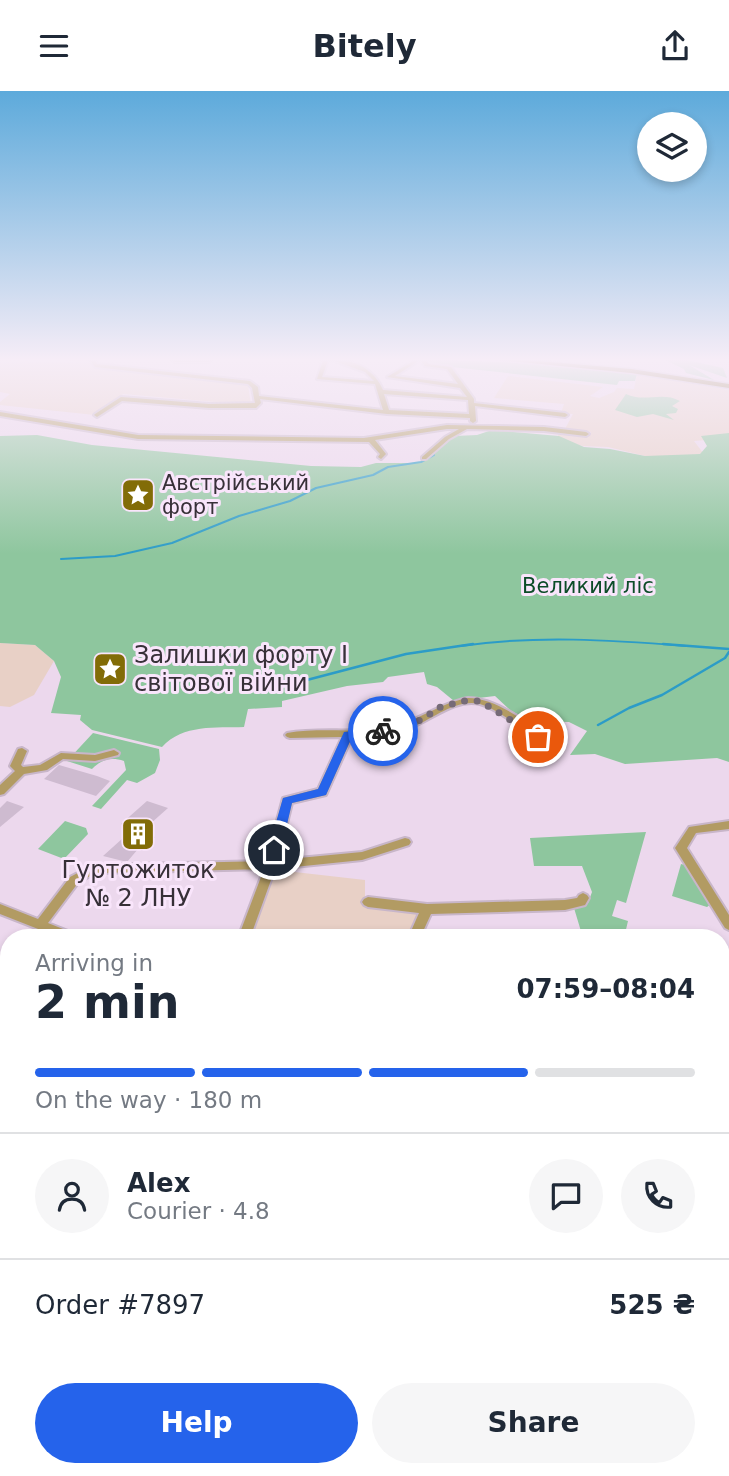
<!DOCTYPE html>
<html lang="en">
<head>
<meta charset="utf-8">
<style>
	body { margin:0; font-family:"DejaVu Sans",sans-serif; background:#f6f6f7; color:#1f2937; height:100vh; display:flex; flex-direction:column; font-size:26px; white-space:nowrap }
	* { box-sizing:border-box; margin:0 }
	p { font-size:23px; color:#747a83 }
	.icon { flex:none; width:38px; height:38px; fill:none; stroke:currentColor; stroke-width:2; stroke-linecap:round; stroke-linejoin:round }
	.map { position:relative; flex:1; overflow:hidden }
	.details { position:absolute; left:0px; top:838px; width:730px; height:548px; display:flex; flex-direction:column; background:#fff; border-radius:28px 28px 0 0; box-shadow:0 4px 10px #0003 }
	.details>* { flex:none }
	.buttons { position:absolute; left:637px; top:21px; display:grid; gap:14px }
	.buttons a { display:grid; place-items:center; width:70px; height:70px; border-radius:50%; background:#fff; box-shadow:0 4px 10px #0003; font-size:35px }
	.pin { position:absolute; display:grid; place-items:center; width:60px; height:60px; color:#fff; margin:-30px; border:4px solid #fff; border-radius:50%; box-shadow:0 2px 7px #0007 }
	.courier { position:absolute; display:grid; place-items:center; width:70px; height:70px; margin:-35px; border:5px solid #2563eb; border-radius:50%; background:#fff; color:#222; box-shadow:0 2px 9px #0007 }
	.overview em { font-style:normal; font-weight:800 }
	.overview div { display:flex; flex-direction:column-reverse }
	.overview { display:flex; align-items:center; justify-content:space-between; height:119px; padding:0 35px }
	h1 { font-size:46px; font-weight:800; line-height:52px }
	.bar { display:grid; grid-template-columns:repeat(4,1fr); gap:10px 7px; align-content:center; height:84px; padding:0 35px }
	.bar i { height:9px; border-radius:5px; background:#e0e1e3 }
	.bar .selected { background:#2563eb }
	.bar p { grid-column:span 4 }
	.line { display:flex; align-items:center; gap:18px; padding:0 35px; border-top:2px solid #e0e1e3 }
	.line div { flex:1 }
	.round { display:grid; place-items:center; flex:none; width:74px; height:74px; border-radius:37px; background:#f6f6f7 }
	.cta { display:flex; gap:14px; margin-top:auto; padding:14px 35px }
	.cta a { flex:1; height:80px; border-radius:42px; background:#2563eb; color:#fff; font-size:28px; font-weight:800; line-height:80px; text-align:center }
	.cta a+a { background:#f6f6f7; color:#1f2937 }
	header { display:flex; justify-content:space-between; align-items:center; height:91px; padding:0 35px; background:#fff; font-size:32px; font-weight:800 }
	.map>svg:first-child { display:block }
	.built { fill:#e2c9e4 }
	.industrial { fill:#e8d0c7 }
	.education { fill:#e8d0c6 }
	.green { fill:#8ec69e }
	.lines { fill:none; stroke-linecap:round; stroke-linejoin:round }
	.stream-far1 { stroke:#2c9cc7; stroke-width:2 }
	.stream { stroke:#2c9cc7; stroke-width:2.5 }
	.building { fill:#cebbd0 }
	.minor-casing { stroke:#c8b6c9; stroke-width:4 }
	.primary-casing { stroke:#c8b6c9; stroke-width:3 }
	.minor { fill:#b29b63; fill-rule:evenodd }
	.primary { fill:#7c6320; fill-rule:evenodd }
	.route { fill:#2563eb }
	.done { stroke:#766b77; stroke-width:7; stroke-dasharray:0 12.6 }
	.labels { text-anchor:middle; stroke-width:6; stroke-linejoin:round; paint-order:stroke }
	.far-poi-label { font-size:21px; fill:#373038; stroke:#f9e5fb; text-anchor:start }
	.far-park-label { font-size:21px; fill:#0c4c28; stroke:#f9e5fb }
	.poi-label { font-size:24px; fill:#373038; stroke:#f9e5fb; text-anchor:start }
</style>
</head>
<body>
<header><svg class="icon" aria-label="menu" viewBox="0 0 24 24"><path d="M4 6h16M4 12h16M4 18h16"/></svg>Bitely<svg class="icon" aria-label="share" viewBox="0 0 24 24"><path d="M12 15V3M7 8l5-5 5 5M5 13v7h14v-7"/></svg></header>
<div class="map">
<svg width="729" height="1385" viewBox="0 0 729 1385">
	<rect width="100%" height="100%" fill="#ecd8ed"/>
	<path class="built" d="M331 1377H381V1385H285V1380Z"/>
	<path class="industrial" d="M0 269 69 272 72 270 68 269H91L93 274 248 294 251 314 123 303 95 324 0 314V311L10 303 0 301Z
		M637 283 729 299V347L694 350 704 363 692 365H645L608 356 583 355 569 352 558 345 559 341 591 344V341L565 338 573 323 561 322 564 313 494 307 508 285 603 296 590 305 599 307 614 301 617 297 634 298Z"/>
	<path class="education" d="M0 552 35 554 54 570 34 604 10 616 0 615Z
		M277 779 365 789V811L424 819 410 847H250Z
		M0 1085 9 1090 10 1377 0 1378Z"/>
	<path class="green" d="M426 269 504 271 637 283 635 290H619L617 294 433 274 427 272Z
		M665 269H686L723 277 727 287 689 274 714 289 686 282 684 278Z
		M626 303C644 312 662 300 680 310L672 315 678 318 676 322 666 323 674 329 653 323 637 326 615 319Z
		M492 339 559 345 584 356 610 358 645 365 700 363 707 355 701 345 729 342V671L717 667 625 673 595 663 570 664 587 640 569 631 532 630 511 620 495 605 454 610 437 596 427 593 424 581 388 586 383 591 347 595 282 610V616L248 618 244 636C216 637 183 633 162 656L92 639 80 629 81 624 51 622 61 586 54 570 35 554 0 552V345L37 344 92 354 311 375 361 376 376 372H418L434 365V361L455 345 477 344Z
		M93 642 159 658 160 669 155 682 137 692 127 689 101 718 92 715 126 679 124 670C111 666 102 668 92 678L67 670Z
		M65 730 86 737 88 743 64 768 38 758Z
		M646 741 626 812 617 809 612 825 628 830 624 847H583L574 817 588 812 592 801 582 775H534L530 747Z
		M681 773 688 775 711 813 707 816 672 805Z
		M721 1182 729 1186V1385H487L481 1377H721Z"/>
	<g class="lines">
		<path class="stream-far1" d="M61 468 115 465 172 452 239 425 290 410 316 397 373 384 388 376 421 371 434 364
			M461 555C536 544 611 549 686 555"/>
		<path class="stream" d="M663 553 729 558
			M284 595 406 563 473 553
			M598 634 629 617 662 604 725 567 729 561"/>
	</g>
	<path class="building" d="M59 674 97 685 110 690 96 705 44 688Z
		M7 710 24 716 0 736V717Z
		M147 710 168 717 141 741 155 746 142 760 138 758 127 771 103 765 133 738 121 733Z"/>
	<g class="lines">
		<g class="minor-casing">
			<path id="minor" d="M90 269H95L97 273 250 290 258 296 259 305 383 319 375 293 317 288 323 269H328L322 286 374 290 365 281 332 269C355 268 375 279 383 299L467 306 460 297 387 286 415 269H425L429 273 451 276 474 308V312L565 322 568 324 565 326 475 315 476 330 473 332 470 330V327L387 323 260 308 261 312 256 317H209L122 310 97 326 94 324 95 323 121 306 209 313 255 312 252 297 248 293 95 276ZM420 269 425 275 447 278 458 293 395 285ZM384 303 468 309 469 323 389 319Z
				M172 269H212L209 271H175Z
				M0 321 138 344 364 347 447 334 544 336 586 341 589 343 586 345 544 340 467 338 449 348 426 368H422V366L445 346 459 338H447L375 349 386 363 381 368 378 366 380 363 369 351 138 348 0 325Z
				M468 607C496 607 532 633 551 653L550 655H542C526 642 501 619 480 613 455 607 432 629 410 637 391 644 371 646 352 646L326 704 292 712 278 769 362 761 405 747 409 748 411 751 409 754 362 769 275 778 250 847H238L264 778 95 782 78 792 48 832 78 844 80 847H61L0 823V813L38 828 70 786 93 774 266 770 283 707 318 698 342 646 290 647 287 646 285 644 287 642C321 636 356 643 391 636 418 630 440 612 468 607Z
				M22 657 27 660 21 674 23 676 40 674 61 662 95 664 114 659 119 662 118 664 95 670 63 668 47 679 24 683 4 703 0 704V694L15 680 10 675 18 658Z
				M729 730V738L696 742 687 757 729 824V839L725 837 675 757 689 736Z
				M583 802 587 804 589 807 585 814 565 819 431 823 420 847H408L419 822 368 816 364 814 362 811 364 808 368 806 427 813 565 809 577 807 579 804Z
				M9 1031C9 1042 12 1053 0 1057 0 1046 0 1036 9 1031Z
				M0 1072 9 1076V1091L0 1087Z
				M721 1091 729 1094V1110L721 1107Z
				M189 1377H208L211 1385H191Z
				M272 1377H292V1385H272Z
				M387 1377H404L407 1378 410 1385H381L384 1378Z"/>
		</g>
		<g class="primary-casing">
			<path id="primary" d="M500 269H528L631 278 729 293V297L631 282Z"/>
		</g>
		<use href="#minor" class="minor"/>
		<use href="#primary" class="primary"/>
	</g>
	<linearGradient id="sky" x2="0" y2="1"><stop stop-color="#5daadb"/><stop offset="0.58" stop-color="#f6edf7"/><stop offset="1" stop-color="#f6edf7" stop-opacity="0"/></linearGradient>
	<rect width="729" height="463" fill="url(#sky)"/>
	<path class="route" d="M383 637 387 638V643L352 646 326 704 292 712 281 759 274 764 270 762 268 759 283 707 318 698 344 641Z"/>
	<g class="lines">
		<path class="done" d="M383 640 424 628 437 617 463 610H480L538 646"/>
	</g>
	<defs>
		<g id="sight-square" transform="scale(1.75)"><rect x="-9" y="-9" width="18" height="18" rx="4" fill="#826c07" stroke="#f9e5fb"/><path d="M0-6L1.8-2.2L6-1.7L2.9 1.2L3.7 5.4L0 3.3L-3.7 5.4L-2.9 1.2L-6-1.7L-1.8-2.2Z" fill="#fff"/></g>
		<g id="building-square" transform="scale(1.75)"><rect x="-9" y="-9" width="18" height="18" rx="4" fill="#826c07" stroke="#f9e5fb"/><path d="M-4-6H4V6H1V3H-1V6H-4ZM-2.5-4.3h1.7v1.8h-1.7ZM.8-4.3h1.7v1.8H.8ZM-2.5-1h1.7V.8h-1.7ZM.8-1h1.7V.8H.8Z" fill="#fff"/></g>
	</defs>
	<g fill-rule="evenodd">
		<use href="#sight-square" x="138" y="404"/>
		<use href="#sight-square" x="110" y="578"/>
		<use href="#building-square" x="138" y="743"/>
	</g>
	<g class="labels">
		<g class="far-poi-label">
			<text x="162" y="399">Австрійський<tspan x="162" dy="24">форт</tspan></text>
		</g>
		<g class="far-park-label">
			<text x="588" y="502">Великий ліс</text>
		</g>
		<g class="poi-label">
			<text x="134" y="572">Залишки форту І<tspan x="134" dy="28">світової війни</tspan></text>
			<text x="138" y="787" text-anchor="middle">Гуртожиток<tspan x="138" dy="28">№ 2 ЛНУ</tspan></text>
		</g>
	</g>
</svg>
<div class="buttons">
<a><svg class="icon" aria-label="layers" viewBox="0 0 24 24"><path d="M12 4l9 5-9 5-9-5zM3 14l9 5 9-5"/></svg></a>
</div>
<div class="pin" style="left:538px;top:646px;background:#ea580c"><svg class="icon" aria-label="bag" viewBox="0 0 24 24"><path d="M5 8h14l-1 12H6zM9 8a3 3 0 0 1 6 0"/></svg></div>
<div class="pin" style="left:274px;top:759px;background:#1f2937"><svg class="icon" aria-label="home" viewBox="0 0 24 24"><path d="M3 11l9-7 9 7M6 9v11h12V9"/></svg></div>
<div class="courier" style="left:383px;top:640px"><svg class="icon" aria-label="bike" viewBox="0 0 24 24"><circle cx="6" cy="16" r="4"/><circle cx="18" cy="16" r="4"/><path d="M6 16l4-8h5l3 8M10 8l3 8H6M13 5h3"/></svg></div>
<section class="details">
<div class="overview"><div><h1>2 min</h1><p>Arriving in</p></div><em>07:59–08:04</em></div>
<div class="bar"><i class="selected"></i><i class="selected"></i><i class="selected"></i><i></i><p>On the way · 180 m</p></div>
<div class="line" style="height:126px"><a class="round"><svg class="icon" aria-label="person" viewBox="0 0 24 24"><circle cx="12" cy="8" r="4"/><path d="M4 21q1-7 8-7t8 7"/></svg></a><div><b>Alex</b><p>Courier · 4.8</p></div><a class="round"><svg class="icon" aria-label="chat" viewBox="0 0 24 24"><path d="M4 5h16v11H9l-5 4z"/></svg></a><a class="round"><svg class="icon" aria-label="phone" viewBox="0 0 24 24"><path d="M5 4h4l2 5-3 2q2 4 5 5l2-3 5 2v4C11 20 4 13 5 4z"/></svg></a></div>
<div class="line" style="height:91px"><div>Order #7897</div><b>525 ₴</b></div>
<div class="cta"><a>Help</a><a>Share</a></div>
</section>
</div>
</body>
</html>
